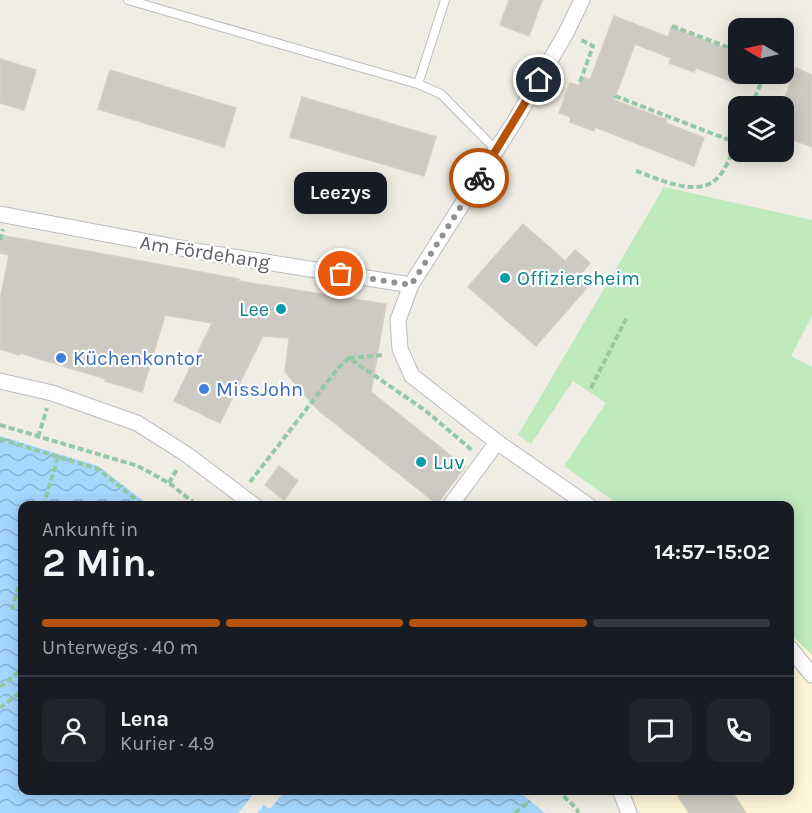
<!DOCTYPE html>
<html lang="de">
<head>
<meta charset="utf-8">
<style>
	body { margin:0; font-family:Karla,sans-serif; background:#20242c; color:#f1f3f6; height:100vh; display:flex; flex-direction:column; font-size:22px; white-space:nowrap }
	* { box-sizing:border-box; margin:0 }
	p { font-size:20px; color:#9ea1a6 }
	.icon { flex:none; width:33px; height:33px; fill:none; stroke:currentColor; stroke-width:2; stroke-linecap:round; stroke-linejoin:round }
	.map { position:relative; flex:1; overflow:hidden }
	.side { position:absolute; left:18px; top:501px; width:776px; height:294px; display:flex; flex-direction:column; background:#171b24; border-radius:12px; box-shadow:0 3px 15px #0003 }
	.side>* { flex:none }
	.needle { width:39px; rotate:279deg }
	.buttons { position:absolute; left:728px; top:18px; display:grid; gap:12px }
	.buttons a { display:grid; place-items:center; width:66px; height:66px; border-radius:12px; background:#171b24; box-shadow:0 3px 15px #0003; font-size:30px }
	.pin { position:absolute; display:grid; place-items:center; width:51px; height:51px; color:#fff; margin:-26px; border:3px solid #fff; border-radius:50%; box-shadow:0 2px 6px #0007 }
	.courier { position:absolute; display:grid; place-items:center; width:60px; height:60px; margin:-30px; border:4px solid #b45309; border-radius:50%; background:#fff; color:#222; box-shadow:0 2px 8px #0007 }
	.bubble { position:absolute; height:42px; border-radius:12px; background:#171b24; box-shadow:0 3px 15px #0003; font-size:20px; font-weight:700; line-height:42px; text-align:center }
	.summary em { font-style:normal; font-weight:700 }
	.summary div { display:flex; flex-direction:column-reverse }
	.summary { display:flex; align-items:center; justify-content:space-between; height:102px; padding:0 24px }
	h1 { font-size:39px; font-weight:700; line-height:45px }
	.bar { display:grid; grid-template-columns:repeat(4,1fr); gap:9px 6px; align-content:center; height:72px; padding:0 24px }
	.bar i { height:8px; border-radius:4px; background:#363941 }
	.bar .active { background:#b45309 }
	.bar p { grid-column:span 4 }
	.line { display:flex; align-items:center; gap:15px; padding:0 24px; border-top:2px solid #363941 }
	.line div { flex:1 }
	.round { display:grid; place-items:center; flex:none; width:63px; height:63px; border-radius:12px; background:#20242c }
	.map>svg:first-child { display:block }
	.commercial { fill:#fff6da }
	.green { fill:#beeabe }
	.water { fill:url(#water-waves) }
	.pier { fill:#f0ede4 }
	.building { fill:#cdcac3; stroke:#d5cfc1; stroke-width:1.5 }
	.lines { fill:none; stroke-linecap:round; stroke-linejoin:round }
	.lane-casing { stroke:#b9bcc1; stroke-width:10 }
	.street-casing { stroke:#b9bcc1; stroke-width:17 }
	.path { stroke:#94c9a4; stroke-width:4; stroke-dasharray:6 3; stroke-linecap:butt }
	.lane { stroke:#fff; stroke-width:8 }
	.street { stroke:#fff; stroke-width:15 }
	.done { stroke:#909192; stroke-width:6; stroke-dasharray:0 10.8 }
	.route { stroke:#b45309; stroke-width:8 }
	.culture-dot { fill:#0f9aa8; stroke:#fff; stroke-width:2 }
	.shop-dot { fill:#3f7fe0; stroke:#fff; stroke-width:2 }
	.labels { text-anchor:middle; stroke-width:4.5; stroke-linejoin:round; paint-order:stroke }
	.street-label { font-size:20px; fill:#5c6066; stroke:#fff }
	.culture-label { font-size:20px; fill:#0d838f; stroke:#fff; text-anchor:start }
	.shop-label { font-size:20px; fill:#366cbe; stroke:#fff; text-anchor:start }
</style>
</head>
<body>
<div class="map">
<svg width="812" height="813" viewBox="0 0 812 813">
	<defs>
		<pattern id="water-waves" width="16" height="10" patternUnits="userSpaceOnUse" patternTransform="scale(1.5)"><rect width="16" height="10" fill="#a5d7ff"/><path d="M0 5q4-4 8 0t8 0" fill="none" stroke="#8ab2d2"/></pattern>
	</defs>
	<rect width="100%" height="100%" fill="#f0ede4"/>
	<path class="commercial" d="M789 633 812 655V813H640L631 791 789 790Z"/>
	<path class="green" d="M664 187 812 220V316L791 356 812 367V655L789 633V506L619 505 564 466 606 403 573 381 531 444 518 435Z"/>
	<path class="water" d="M0 436 98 466 149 505 22 506V790H517L545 813H0Z"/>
	<path class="pier" d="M246 791H285L270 809 264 805 257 813H238L252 796Z"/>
	<path class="building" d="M509 0H542L529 36 500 25Z
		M614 16 668 37 671 27 738 53V84L696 68 694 72 669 63 671 58 635 44 614 100 667 120 666 123 704 138 694 166 595 127 594 131 570 122 571 117 559 113 570 83 579 86 582 77 590 80Z
		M0 59 36 70 24 110 0 103Z
		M796 68 812 75V147L783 136V103Z
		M110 70 236 108 224 147 98 109Z
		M302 97 436 137 424 176 290 137Z
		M523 224 565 261 575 250 590 263 581 274 591 283 536 346 468 287Z
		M0 235 239 279 238 281 386 304 371 392 465 467 437 504 318 410 285 372 289 338 263 336 220 423 174 401 212 323 165 315 142 392 105 381 106 379 20 353 19 355 0 349V300L9 255 0 253Z
		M279 466 298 481 284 500 265 485Z
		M674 790H731L746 813H689Z"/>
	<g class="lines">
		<g class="lane-casing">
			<path id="lane" d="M128 0 418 84 441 94 496 150
				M418 84 445 0"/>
		</g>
		<g class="street-casing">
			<path id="street" d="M582 0 566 33 516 119 411 285 398 320 400 349 412 376 497 442 589 506
				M0 214 202 252 411 285
				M0 381 52 393 137 423 186 454 255 506
				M450 506 497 442
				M789 647 812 675
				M620 790 629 813"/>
		</g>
		<path class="path" d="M672 26 738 51
			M580 82 593 46 581 40
			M615 96 737 143
			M751 106 765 74
			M636 171C660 179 701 201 721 174 728 164 733 151 738 139
			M0 240 3 229
			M349 358 385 355
			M591 388 627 317
			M0 425 138 466 169 483 198 506
			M38 437 47 408
			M0 439 98 469 144 506
			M250 482 339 367 349 358 426 411 473 451
			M169 483 178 467
			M43 506 58 458
			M12 610 22 574
			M0 687 22 669
			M0 708 22 691
			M557 790 577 809 578 813
			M515 813 530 801"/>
		<use href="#lane" class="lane"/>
		<use href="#street" class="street"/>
	</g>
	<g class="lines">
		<path class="done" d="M341 274 411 285 479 178"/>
		<path class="route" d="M479 178 539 80"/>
	</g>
	<g class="culture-dot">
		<circle cx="505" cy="278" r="6"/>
		<circle cx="281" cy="309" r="6"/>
		<circle cx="421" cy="462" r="6"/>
	</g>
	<g class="shop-dot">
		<circle cx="61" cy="358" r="6"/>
		<circle cx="204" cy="389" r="6"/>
	</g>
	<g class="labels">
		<g class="street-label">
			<text transform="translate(205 252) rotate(9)" y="7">Am Fördehang</text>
		</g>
		<g class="culture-label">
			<text x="517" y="285">Offiziersheim</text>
			<text x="269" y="316" text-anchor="end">Lee</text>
			<text x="433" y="469">Luv</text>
		</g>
		<g class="shop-label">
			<text x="73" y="365">Küchenkontor</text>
			<text x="216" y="396">MissJohn</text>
		</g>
	</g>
</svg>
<div class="buttons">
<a><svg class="needle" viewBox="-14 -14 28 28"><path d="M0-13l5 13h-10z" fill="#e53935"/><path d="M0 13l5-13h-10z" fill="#9ea1a6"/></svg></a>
<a><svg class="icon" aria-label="layers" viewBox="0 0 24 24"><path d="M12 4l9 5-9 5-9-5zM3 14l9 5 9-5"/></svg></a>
</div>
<div class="pin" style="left:341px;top:274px;background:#ea580c"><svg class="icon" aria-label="bag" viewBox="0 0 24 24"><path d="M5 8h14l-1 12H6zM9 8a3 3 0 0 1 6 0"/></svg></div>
<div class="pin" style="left:539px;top:80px;background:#1f2937"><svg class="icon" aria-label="home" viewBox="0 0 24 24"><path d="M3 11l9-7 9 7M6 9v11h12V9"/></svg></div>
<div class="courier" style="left:479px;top:178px"><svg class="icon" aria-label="bike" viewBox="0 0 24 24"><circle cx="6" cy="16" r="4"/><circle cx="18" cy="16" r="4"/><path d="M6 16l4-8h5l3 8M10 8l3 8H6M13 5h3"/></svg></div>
<div class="bubble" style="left:294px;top:172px;width:93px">Leezys</div>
<section class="side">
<div class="summary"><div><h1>2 Min.</h1><p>Ankunft in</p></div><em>14:57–15:02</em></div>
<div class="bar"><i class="active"></i><i class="active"></i><i class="active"></i><i></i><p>Unterwegs · 40 m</p></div>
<div class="line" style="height:108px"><a class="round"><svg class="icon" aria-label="person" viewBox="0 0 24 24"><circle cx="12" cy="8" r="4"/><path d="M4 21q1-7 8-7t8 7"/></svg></a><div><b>Lena</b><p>Kurier · 4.9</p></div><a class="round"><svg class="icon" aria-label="chat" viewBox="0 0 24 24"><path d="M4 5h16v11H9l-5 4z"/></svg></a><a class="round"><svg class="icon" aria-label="phone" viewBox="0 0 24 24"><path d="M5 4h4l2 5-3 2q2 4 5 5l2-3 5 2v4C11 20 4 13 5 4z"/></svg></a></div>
</section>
</div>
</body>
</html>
